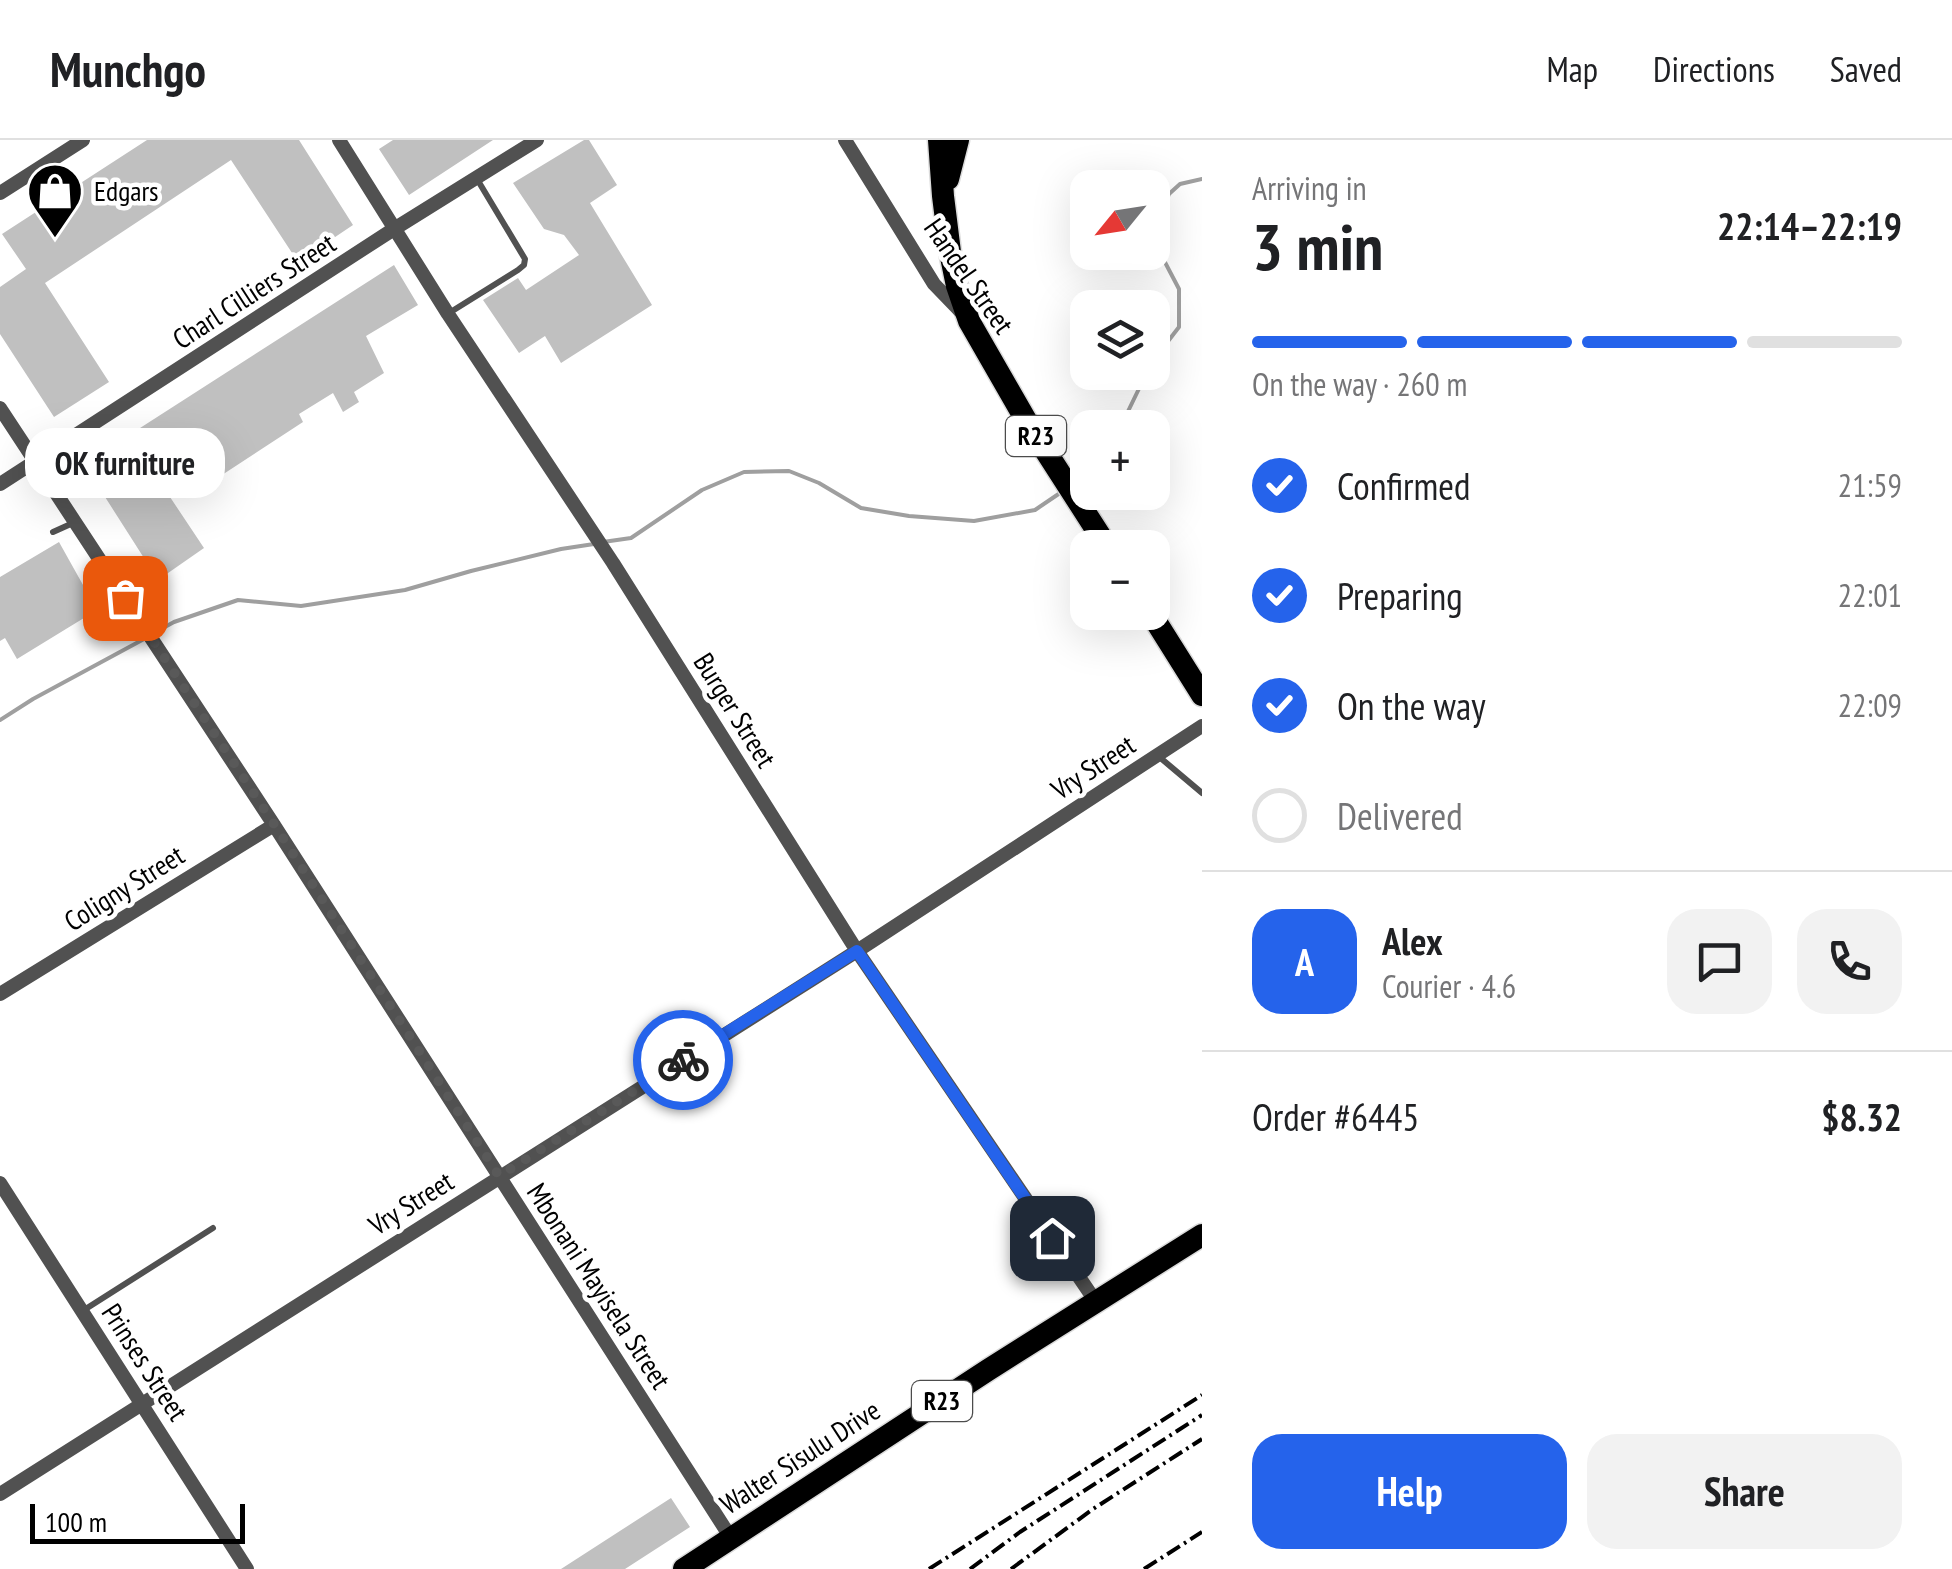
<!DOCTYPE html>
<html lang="en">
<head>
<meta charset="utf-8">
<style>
	body { margin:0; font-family:"PT Sans Narrow",sans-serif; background:#f2f2f2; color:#202124; height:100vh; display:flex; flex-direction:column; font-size:38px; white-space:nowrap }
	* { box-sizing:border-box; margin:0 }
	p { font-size:32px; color:#757577 }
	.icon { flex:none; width:55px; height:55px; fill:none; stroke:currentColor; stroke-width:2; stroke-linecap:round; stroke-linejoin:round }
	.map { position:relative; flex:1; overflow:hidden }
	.panel { display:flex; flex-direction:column; background:#fff; width:750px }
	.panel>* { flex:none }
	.needle { width:65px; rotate:240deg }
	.buttons { position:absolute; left:1070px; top:30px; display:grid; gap:20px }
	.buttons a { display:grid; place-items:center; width:100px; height:100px; border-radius:20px; background:#fff; box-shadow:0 10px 40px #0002; font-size:50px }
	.scale { position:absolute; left:30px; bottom:25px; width:215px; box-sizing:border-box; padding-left:10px; border:5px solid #000; border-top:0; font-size:28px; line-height:35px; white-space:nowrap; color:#000; -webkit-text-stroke:8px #fff; paint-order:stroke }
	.pin { position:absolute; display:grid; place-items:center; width:85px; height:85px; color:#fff; margin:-42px; border-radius:20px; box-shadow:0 5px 15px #0006 }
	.courier { position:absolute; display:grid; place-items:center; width:100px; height:100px; margin:-50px; border:8px solid #2563eb; border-radius:50%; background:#fff; color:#222; box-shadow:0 2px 12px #0007 }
	.bubble { position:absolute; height:70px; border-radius:30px; background:#fff; box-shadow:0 10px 40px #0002; font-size:32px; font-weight:700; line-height:70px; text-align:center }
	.overview em { font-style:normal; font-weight:700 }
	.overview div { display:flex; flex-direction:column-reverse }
	.overview { display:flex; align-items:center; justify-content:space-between; height:170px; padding:0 50px }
	h1 { font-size:65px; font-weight:700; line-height:75px }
	.bar { display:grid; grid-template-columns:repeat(4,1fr); gap:15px 10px; align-content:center; height:120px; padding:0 50px }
	.bar i { height:12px; border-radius:8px; background:#e0e0e0 }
	.bar .active { background:#2563eb }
	.bar p { grid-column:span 4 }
	.line { display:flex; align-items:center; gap:25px; padding:0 50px; border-top:2px solid #e0e0e0 }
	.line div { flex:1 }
	.round { display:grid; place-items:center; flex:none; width:105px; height:105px; border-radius:30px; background:#f2f2f2 }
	ol { padding:0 50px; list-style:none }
	li { display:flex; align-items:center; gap:30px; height:110px }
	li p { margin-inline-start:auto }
	li .icon { padding:10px; border-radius:50%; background:#2563eb; color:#fff; stroke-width:4 }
	li:last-child { color:#757577 }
	li i { width:55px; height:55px; border:5px solid #e0e0e0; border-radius:50% }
	.button { display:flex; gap:20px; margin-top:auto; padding:20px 50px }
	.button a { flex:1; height:115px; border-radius:30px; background:#2563eb; color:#fff; font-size:40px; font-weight:700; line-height:115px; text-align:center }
	.button a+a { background:#f2f2f2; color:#202124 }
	header { display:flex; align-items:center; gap:60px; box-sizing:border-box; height:140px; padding:0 50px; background:#fff; border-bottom:2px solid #e0e0e0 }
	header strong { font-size:48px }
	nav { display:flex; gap:55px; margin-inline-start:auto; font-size:35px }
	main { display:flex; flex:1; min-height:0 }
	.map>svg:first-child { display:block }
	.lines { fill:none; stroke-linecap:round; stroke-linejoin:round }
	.stream { stroke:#9f9f9f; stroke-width:4 }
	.building { fill:#c0c0c0 }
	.primary-casing { stroke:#dbdbdb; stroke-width:25 }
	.service { stroke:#515151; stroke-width:6 }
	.minor { stroke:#515151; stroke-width:14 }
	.primary { stroke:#000; stroke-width:22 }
	.rail { stroke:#000; stroke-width:4; stroke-dasharray:15 5 2.5 5; stroke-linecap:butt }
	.done { stroke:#595959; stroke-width:10; stroke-dasharray:0 18 }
	.route { stroke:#2563eb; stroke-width:12 }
	.labels { text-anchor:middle; stroke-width:9; stroke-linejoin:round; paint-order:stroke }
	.shield { fill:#fff; stroke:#4c4c4c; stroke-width:2.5 }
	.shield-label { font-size:25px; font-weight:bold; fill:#000 }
	.poi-label { font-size:28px; fill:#000; stroke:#fff; text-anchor:start }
	.street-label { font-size:28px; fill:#000; stroke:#fff }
</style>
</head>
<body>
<header>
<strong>Munchgo</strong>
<nav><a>Map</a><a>Directions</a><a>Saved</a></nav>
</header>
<main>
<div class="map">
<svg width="1202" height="1429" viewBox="0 0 1202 1429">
	<rect width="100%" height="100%" fill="#fff"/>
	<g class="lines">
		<path class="stream" d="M1152 222 1179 187V149L1157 107 1155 89 1169 54 1180 44 1202 39
			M1120 288 1147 232
			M1075 343 1088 334
			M603 402 631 398 702 350 744 332 789 331 819 343 861 368 909 376 974 381 1035 370 1063 351
			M152 494 174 482 238 460 301 466 405 450 471 431 561 409 594 404
			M0 580 33 559 144 499"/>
	</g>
	<path class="building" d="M147 0H299L353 85 298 122 231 20 45 143 109 242 54 277 0 194V147L26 129 2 94Z
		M393 0H493L409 55 379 9Z
		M584 0H589L617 45 590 63 652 165 561 223 545 196 519 213 483 160 518 138 526 150 579 115 564 95 544 89 513 43Z
		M394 125 418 165 366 196 384 233 354 252 359 262 343 272 333 253 299 274 303 282 199 350 190 339 168 354 204 408 158 440 84 324Z
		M59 402 97 470 17 519 5 498 0 501V437Z
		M671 1358 690 1387 625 1429H561Z"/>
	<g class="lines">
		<g class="primary-casing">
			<path id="primary" d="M939 0 943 56 950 112 957 146 969 181 1027 282 1108 408
				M948 39 958 0
				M1150 472 1202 555
				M684 1429 988 1230 1202 1095"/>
		</g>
		<path class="service" d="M449 173 518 130 524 125 525 119 477 39
			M53 392 73 383
			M1157 615 1202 653
			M84 1170 213 1088"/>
		<path class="minor" d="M339 0 448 174 613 423 857 811 1096 1162
			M845 0 934 144 962 173
			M0 53 83 0
			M0 268 274 685 731 1398
			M0 344 394 89 537 0
			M0 854 274 685
			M0 1043 247 1429
			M0 1354 857 811 1202 586"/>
		<use href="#primary" class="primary"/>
		<path class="rail" d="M929 1429 1202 1255
			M970 1429 1020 1392 1202 1275
			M1011 1429 1093 1369 1202 1299
			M1144 1429 1202 1392"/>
	</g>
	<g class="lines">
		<path class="done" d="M125 458 274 684 499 1036 683 920"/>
		<path class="route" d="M683 920 857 811 1052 1098"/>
	</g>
	<defs>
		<g id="shop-pin" transform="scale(2.875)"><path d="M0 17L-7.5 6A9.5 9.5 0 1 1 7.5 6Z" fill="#000" stroke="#fff"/><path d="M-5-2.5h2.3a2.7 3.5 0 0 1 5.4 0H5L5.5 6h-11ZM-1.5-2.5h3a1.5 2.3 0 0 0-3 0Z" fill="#fff"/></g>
	</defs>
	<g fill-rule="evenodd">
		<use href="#shop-pin" x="55" y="51"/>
	</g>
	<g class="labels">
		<g class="shield">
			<rect x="1006" y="276" width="60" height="40" rx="8"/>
			<rect x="912" y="1241" width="60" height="40" rx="8"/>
		</g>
		<g class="shield-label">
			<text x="1036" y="305">R23</text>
			<text x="942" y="1270">R23</text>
		</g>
		<g class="poi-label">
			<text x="94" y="61">Edgars</text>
		</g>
		<g class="street-label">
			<text transform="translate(969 136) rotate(55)" y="10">Handel Street</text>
			<text transform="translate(254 151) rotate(-33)" y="10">Charl Cilliers Street</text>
			<text transform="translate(735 570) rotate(58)" y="10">Burger Street</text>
			<text transform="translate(1093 627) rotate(-33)" y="10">Vry Street</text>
			<text transform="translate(124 748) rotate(-32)" y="10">Coligny Street</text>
			<text transform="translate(411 1063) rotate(-32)" y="10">Vry Street</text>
			<text transform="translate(599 1146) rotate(57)" y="10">Mbonani Mayisela Street</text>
			<text transform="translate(145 1222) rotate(57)" y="10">Prinses Street</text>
			<text transform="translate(800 1317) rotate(-33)" y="10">Walter Sisulu Drive</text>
		</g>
	</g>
</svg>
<div class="buttons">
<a><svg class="needle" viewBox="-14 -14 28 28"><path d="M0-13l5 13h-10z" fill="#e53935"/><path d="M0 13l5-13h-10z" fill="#757577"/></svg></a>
<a><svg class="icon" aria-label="layers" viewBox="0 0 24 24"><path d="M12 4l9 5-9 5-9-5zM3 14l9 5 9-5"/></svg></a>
<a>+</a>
<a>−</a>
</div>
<div class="scale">100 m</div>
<div class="pin" style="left:125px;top:458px;background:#ea580c"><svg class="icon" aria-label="bag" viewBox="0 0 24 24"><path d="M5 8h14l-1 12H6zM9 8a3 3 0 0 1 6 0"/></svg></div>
<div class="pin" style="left:1052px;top:1098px;background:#1f2937"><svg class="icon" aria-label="home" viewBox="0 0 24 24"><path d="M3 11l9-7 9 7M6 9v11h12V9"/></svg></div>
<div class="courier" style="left:683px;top:920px"><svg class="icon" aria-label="bike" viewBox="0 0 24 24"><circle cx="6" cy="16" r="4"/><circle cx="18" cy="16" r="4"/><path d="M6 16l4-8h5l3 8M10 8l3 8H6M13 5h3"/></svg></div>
<div class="bubble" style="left:25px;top:288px;width:200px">OK furniture</div>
</div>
<section class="panel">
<div class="overview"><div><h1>3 min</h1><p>Arriving in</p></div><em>22:14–22:19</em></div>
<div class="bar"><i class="active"></i><i class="active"></i><i class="active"></i><i></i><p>On the way · 260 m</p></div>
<ol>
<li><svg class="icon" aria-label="check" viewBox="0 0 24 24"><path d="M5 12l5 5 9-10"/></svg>Confirmed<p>21:59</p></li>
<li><svg class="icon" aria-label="check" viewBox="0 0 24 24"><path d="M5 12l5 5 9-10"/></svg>Preparing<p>22:01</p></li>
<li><svg class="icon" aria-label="check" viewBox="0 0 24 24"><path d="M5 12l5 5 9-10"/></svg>On the way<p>22:09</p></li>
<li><i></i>Delivered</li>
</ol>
<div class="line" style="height:180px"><b class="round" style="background:#2563eb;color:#fff">A</b><div><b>Alex</b><p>Courier · 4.6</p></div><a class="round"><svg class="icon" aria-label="chat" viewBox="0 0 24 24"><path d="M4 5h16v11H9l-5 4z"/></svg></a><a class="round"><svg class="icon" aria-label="phone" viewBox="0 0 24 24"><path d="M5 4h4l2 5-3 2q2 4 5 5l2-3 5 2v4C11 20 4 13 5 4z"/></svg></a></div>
<div class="line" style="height:130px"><div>Order #6445</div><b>$8.32</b></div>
<div class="button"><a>Help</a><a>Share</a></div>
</section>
</main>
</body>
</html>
